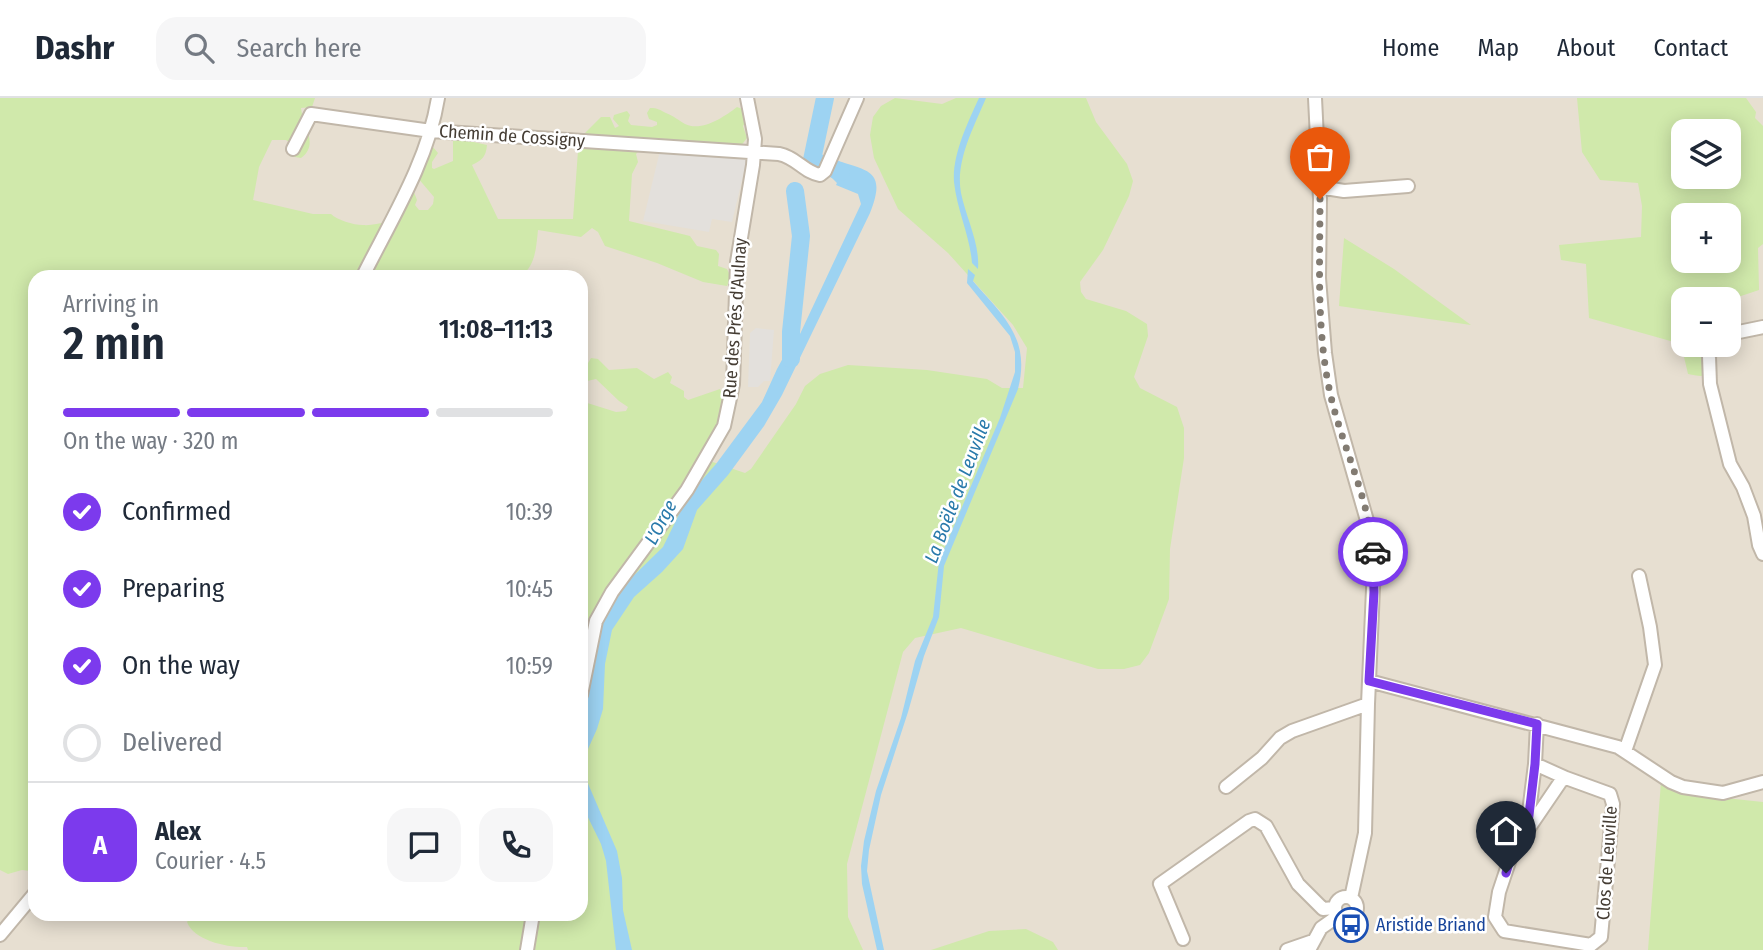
<!DOCTYPE html>
<html lang="en">
<head>
<meta charset="utf-8">
<style>
	body { margin:0; font-family:"Fira Sans Condensed",sans-serif; background:#f6f6f7; color:#1f2937; height:100vh; display:flex; flex-direction:column; font-size:26px; white-space:nowrap }
	* { box-sizing:border-box; margin:0 }
	p { font-size:23px; color:#747a83 }
	.icon { flex:none; width:38px; height:38px; fill:none; stroke:currentColor; stroke-width:2; stroke-linecap:round; stroke-linejoin:round }
	.map { position:relative; flex:1; overflow:hidden }
	.panel { position:absolute; left:28px; top:172px; width:560px; height:651px; display:flex; flex-direction:column; background:#fff; border-radius:21px; box-shadow:0 4px 18px #0003 }
	.panel>* { flex:none }
	.tools { position:absolute; left:1671px; top:21px; display:grid; gap:14px }
	.tools a { display:grid; place-items:center; width:70px; height:70px; border-radius:14px; background:#fff; box-shadow:0 4px 18px #0003; font-size:35px }
	.pin { position:absolute; display:grid; place-items:center; width:60px; height:60px; color:#fff; margin:-72px -30px; border-radius:50% 50% 50% 0; rotate:-45deg; box-shadow:0 0 7px #0007 }
	.pin .icon { rotate:45deg }
	.courier { position:absolute; display:grid; place-items:center; width:70px; height:70px; margin:-35px; border:5px solid #7c3aed; border-radius:50%; background:#fff; color:#222; box-shadow:0 2px 9px #0007 }
	.overview em { font-style:normal; font-weight:600 }
	.overview div { display:flex; flex-direction:column-reverse }
	.overview { display:flex; align-items:center; justify-content:space-between; height:119px; padding:0 35px }
	h1 { font-size:46px; font-weight:600; line-height:52px }
	.bar { display:grid; grid-template-columns:repeat(4,1fr); gap:10px 7px; align-content:center; height:84px; padding:0 35px }
	.bar i { height:9px; border-radius:5px; background:#e0e1e3 }
	.bar .selected { background:#7c3aed }
	.bar p { grid-column:span 4 }
	.line { display:flex; align-items:center; gap:18px; padding:0 35px; border-top:2px solid #e0e1e3 }
	.line div { flex:1 }
	.round { display:grid; place-items:center; flex:none; width:74px; height:74px; border-radius:21px; background:#f6f6f7 }
	ol { padding:0 35px; list-style:none }
	li { display:flex; align-items:center; gap:21px; height:77px }
	li p { margin-inline-start:auto }
	li .icon { padding:7px; border-radius:50%; background:#7c3aed; color:#fff; stroke-width:4 }
	li:last-child { color:#747a83 }
	li i { width:38px; height:38px; border:4px solid #e0e1e3; border-radius:50% }
	header { display:flex; align-items:center; gap:42px; box-sizing:border-box; height:98px; padding:0 35px; background:#fff; border-bottom:2px solid #e0e1e3 }
	header strong { font-size:33px }
	nav { display:flex; gap:38px; margin-inline-start:auto; font-size:24px }
	.search { width:490px; height:63px; background:#f6f6f7; display:flex; align-items:center; gap:18px; box-sizing:border-box; padding:0 24px; border-radius:21px; color:#747a83; font-size:26px }
	.map>svg:first-child { display:block }
	.residential { fill:#e7dfd1; fill-rule:evenodd }
	.green { fill:#d0e9ab; fill-rule:evenodd }
	.parking { fill:#e3e0dc }
	.water { fill:#9dd3f2 }
	.lines { fill:none; stroke-linecap:round; stroke-linejoin:round }
	.river { stroke:#9dd3f2; stroke-width:18 }
	.minor-casing { stroke:#c1b7a9; stroke-width:16 }
	.minor { stroke:#fff; stroke-width:12 }
	.done { stroke:#827b72; stroke-width:7; stroke-dasharray:0 12.6 }
	.route { stroke:#7c3aed; stroke-width:9 }
	.labels { text-anchor:middle; stroke-width:5; stroke-linejoin:round; paint-order:stroke }
	.street-label { font-size:18px; fill:#453d34; stroke:#fff }
	.transit-label { font-size:18px; fill:#164399; stroke:#fff; text-anchor:start }
	.water-label { font-size:19px; font-style:italic; fill:#297aab; stroke:#fff }
</style>
</head>
<body>
<header>
<strong>Dashr</strong>
<div class="search"><svg class="icon" aria-label="search" viewBox="0 0 24 24"><circle cx="10" cy="10" r="6"/><path d="M15 15l6 6"/></svg>Search here</div>
<nav><a>Home</a><a>Map</a><a>About</a><a>Contact</a></nav>
</header>
<div class="map">
<svg width="1763" height="852" viewBox="0 0 1763 852">
	<rect width="100%" height="100%" fill="#f2ede4"/>
	<path class="residential" d="M0 0H1763V852H0ZM1684 33H1729V79H1684ZM1684 117H1729V163H1684ZM35 178H581V816H35ZM1684 201H1729V247H1684Z"/>
	<path class="green" d="M0 0H315L312 9 301 10C302 26 320 47 301 60L289 58V44L286 42H272L259 69 253 102 313 116H331C337 122 353 127 363 127 372 128 380 124 391 125L412 89 417 102 415 107 419 112H428L433 106 434 99 417 79 432 48 438 55 432 64V70L434 71 453 63V43L460 41 487 47C486 59 482 62 472 67L498 121H573L578 53 584 36 601 19H610L615 30 619 28 613 21 614 17 627 13 630 17 628 23 631 27 652 29 657 27V24L649 21 647 15 650 10C658 10 660 12 666 15 674 18 678 22 685 26 702 34 724 19 737 9L748 13 749 19 743 28 747 40 740 49 640 52 636 56 638 64 632 76 629 123 690 138 697 148 716 152 719 156 718 168 727 171 731 179 727 188 703 184 657 165 605 148 598 134 592 130 581 139 538 132C536 150 536 165 522 178H35V777L31 773 22 772 8 776 0 772Z
		M895 0 942 6 956 0H1086L1096 24 1127 66 1133 83 1129 98 1103 152 1080 184 1081 194 1086 201 1126 213 1147 226 1148 238 1134 279 1140 290 1177 309 1184 330V360L1170 451 1169 501 1149 555 1140 567 1124 571H1098L961 530 915 540 903 554 847 766 848 819 863 852H248L247 849C229 850 194 843 187 824L193 816H581V303L616 314 626 313 628 309 619 303 596 281 583 284 581 277 591 260 598 261 609 272 637 270 654 281 668 274 672 279 670 285 684 293V299L688 302 720 291C729 312 712 341 704 361L745 375 751 371 796 306 805 288 820 276 848 267 927 272 987 281 1002 290H1023L1027 250 1013 227 948 155 898 111 874 60 870 37 873 19 881 8Z
		M1577 0H1746L1756 14 1755 20 1763 28V146L1758 150 1759 192 1729 202 1684 201V247H1705V251L1714 259 1716 267C1709 280 1702 279 1688 276L1681 246 1589 220 1586 166 1561 162 1559 147 1641 139 1642 108 1638 85 1600 82 1582 54ZM1684 33H1729V79H1684ZM1684 117H1729V163H1684Z
		M1344 140 1394 171 1471 227 1339 208Z
		M1661 684 1678 695 1763 704V852H1648Z
		M1026 831 1053 844 1058 852H931L989 833Z"/>
	<path class="parking" d="M660 53 747 61 732 124 712 121 709 134 643 123Z
		M756 230 774 232 770 283H764L758 289H748L750 235Z"/>
	<path class="water" d="M979 0H986C974 29 955 63 961 95 966 120 980 145 978 171L972 165C970 138 957 112 954 84 952 57 968 24 979 0Z
		M832 61C869 73 887 72 870 115L782 297 764 328 728 377 697 412 683 451 662 474 634 499 612 532 605 566 603 611 597 631 588 651 583 674 617 753 622 780 623 812 632 852H616L606 763 601 746 581 705V633L584 624 585 601 599 527 620 491 663 449 688 398 716 366 762 304 777 271 789 249 800 236 861 106 858 96 836 87 837 85 826 74Z
		M968 171 975 177 973 183C1003 218 1031 240 1018 291L944 468 939 519 924 558 908 614 881 697 869 752 867 773 884 852H877L862 786 861 768 864 743 876 693 901 620 915 563 933 519 939 463 1000 320 1015 274V254L1010 238 967 185Z"/>
	<g class="lines">
		<path class="river" d="M825 0 812 62 841 74
			M791 261V234L801 138 795 93"/>
		<g class="minor-casing">
			<path id="minor" d="M1315 0 1320 101 1319 180 1325 255 1331 297 1372 440 1374 468 1368 606 1365 735 1351 800
				M293 51 311 16 431 33 779 56C796 59 805 75 820 77L825 73 857 0
				M1319 89 1344 93 1408 88
				M363 178C391 122 428 63 438 0
				M1729 236 1763 229
				M1714 247 1709 258 1710 286 1730 366 1743 389 1754 418 1759 447 1763 456
				M1369 583 1618 649 1671 684 1683 689 1723 695 1763 684
				M581 597 596 523 612 494 687 392 724 328 733 286 737 164 753 67 755 41 747 0
				M1625 653 1655 567 1650 529 1639 478
				M1535 666 1566 680
				M1566 680 1610 696 1613 706 1601 839 1591 847 1504 833 1495 819 1499 794 1512 755 1561 683Z
				M1226 689 1262 660 1280 640 1292 633 1368 606
				M1527 730 1535 666 1537 626
				M1335 810a11 11 0 1 1 22 0a11 11 0 1 1-22 0Z
				M0 837 35 795
				M1183 841 1160 786 1249 723 1255 721 1266 728 1298 786 1323 811 1335 810
				M527 852 533 816
				M1287 852 1313 843
				M1309 852 1321 830 1338 818"/>
		</g>
		<use href="#minor" class="minor"/>
	</g>
	<g class="lines">
		<path class="done" d="M1320 101C1320 166 1316 235 1331 299 1343 350 1369 401 1373 454"/>
		<path class="route" d="M1373 454 1374 494 1369 583 1537 626 1535 666 1527 734 1512 755 1506 775"/>
	</g>
	<defs>
		<g id="bus-ring" transform="scale(1.75)"><circle r="9.5" fill="#fff" stroke="#1a4fb4" stroke-width="1.5"/><path d="M-5-6H5V4H4V6H2V4H-2V6H-4V4H-5ZM-3.5-4V0h7V-4ZM-3.5 1.2v1.5H-2V1.2ZM2 1.2v1.5H3.5V1.2Z" fill="#1a4fb4"/></g>
	</defs>
	<g fill-rule="evenodd">
		<use href="#bus-ring" x="1351" y="827"/>
	</g>
	<g class="labels">
		<g class="street-label">
			<text transform="translate(512 38) rotate(4)" y="6">Chemin de Cossigny</text>
			<text transform="translate(735 220) rotate(-86)" y="6">Rue des Prés d'Aulnay</text>
			<text transform="translate(1607 765) rotate(-86)" y="6">Clos de Leuville</text>
		</g>
		<g class="transit-label">
			<text x="1376" y="833">Aristide Briand</text>
		</g>
		<g class="water-label">
			<text transform="translate(957 393) rotate(-69)" y="7">La Boële de Leuville</text>
			<text transform="translate(660 424) rotate(-62)" y="7">L'Orge</text>
		</g>
	</g>
</svg>
<div class="tools">
<a><svg class="icon" aria-label="layers" viewBox="0 0 24 24"><path d="M12 4l9 5-9 5-9-5zM3 14l9 5 9-5"/></svg></a>
<a>+</a>
<a>−</a>
</div>
<div class="pin" style="left:1320px;top:101px;background:#ea580c"><svg class="icon" aria-label="bag" viewBox="0 0 24 24"><path d="M5 8h14l-1 12H6zM9 8a3 3 0 0 1 6 0"/></svg></div>
<div class="pin" style="left:1506px;top:775px;background:#1f2937"><svg class="icon" aria-label="home" viewBox="0 0 24 24"><path d="M3 11l9-7 9 7M6 9v11h12V9"/></svg></div>
<div class="courier" style="left:1373px;top:454px"><svg class="icon" aria-label="car" viewBox="0 0 24 24"><path d="M5 17H2v-5l4-1 3-4h7l3 4 3 1v5h-3M9 17h6M6 11h13"/><circle cx="7" cy="17" r="2"/><circle cx="17" cy="17" r="2"/></svg></div>
<section class="panel">
<div class="overview"><div><h1>2 min</h1><p>Arriving in</p></div><em>11:08–11:13</em></div>
<div class="bar"><i class="selected"></i><i class="selected"></i><i class="selected"></i><i></i><p>On the way · 320 m</p></div>
<ol>
<li><svg class="icon" aria-label="check" viewBox="0 0 24 24"><path d="M5 12l5 5 9-10"/></svg>Confirmed<p>10:39</p></li>
<li><svg class="icon" aria-label="check" viewBox="0 0 24 24"><path d="M5 12l5 5 9-10"/></svg>Preparing<p>10:45</p></li>
<li><svg class="icon" aria-label="check" viewBox="0 0 24 24"><path d="M5 12l5 5 9-10"/></svg>On the way<p>10:59</p></li>
<li><i></i>Delivered</li>
</ol>
<div class="line" style="height:126px"><b class="round" style="background:#7c3aed;color:#fff">A</b><div><b>Alex</b><p>Courier · 4.5</p></div><a class="round"><svg class="icon" aria-label="chat" viewBox="0 0 24 24"><path d="M4 5h16v11H9l-5 4z"/></svg></a><a class="round"><svg class="icon" aria-label="phone" viewBox="0 0 24 24"><path d="M5 4h4l2 5-3 2q2 4 5 5l2-3 5 2v4C11 20 4 13 5 4z"/></svg></a></div>
</section>
</div>
</body>
</html>
